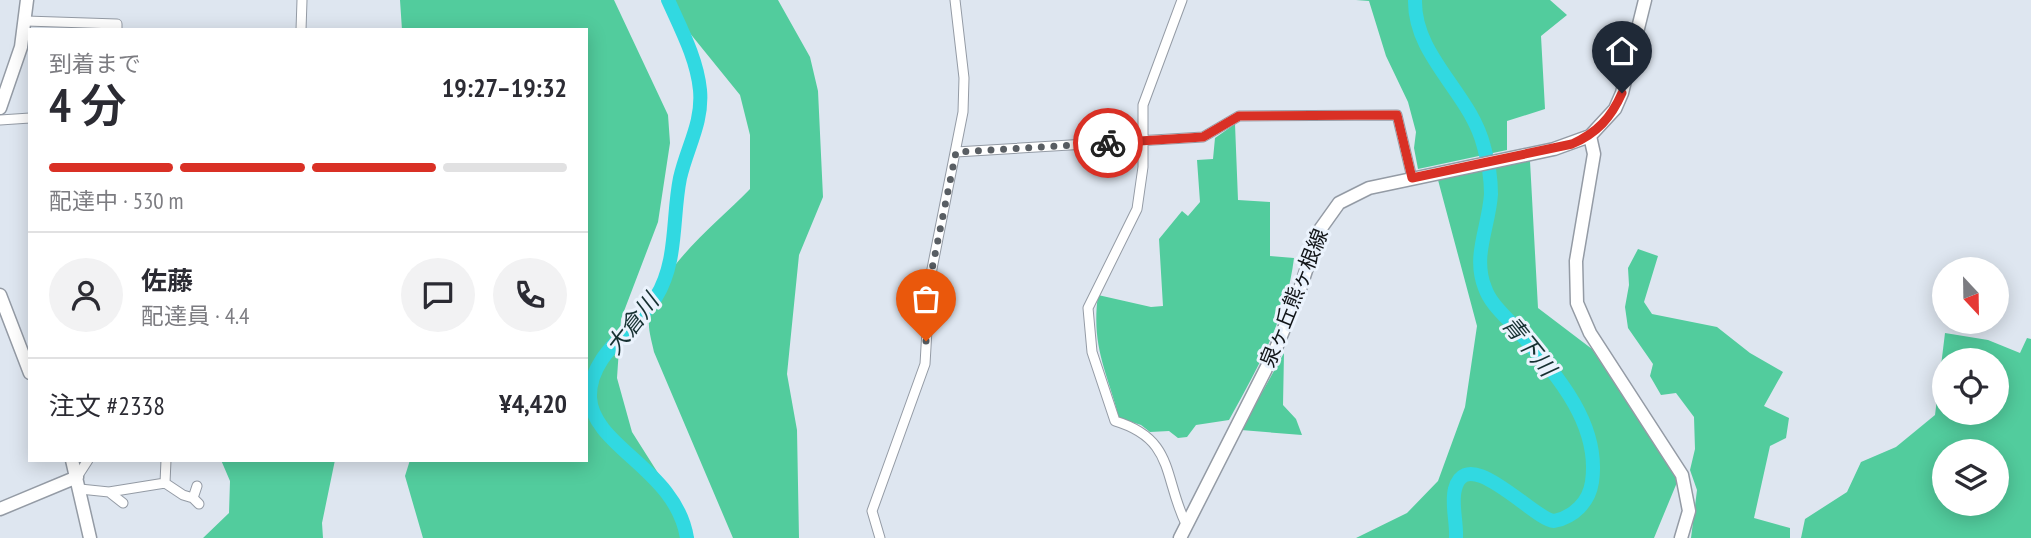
<!DOCTYPE html>
<html lang="ja">
<head>
<meta charset="utf-8">
<style>
	body { margin:0; font-family:"PT Sans Narrow","Noto Sans JP",sans-serif; background:#f2f2f3; color:#2b2b33; height:100vh; display:flex; flex-direction:column; font-size:26px; white-space:nowrap }
	* { box-sizing:border-box; margin:0 }
	p { font-size:23px; color:#7c7c81 }
	.icon { flex:none; width:38px; height:38px; fill:none; stroke:currentColor; stroke-width:2; stroke-linecap:round; stroke-linejoin:round }
	.map { position:relative; flex:1; overflow:hidden }
	.sheet { position:absolute; left:28px; top:28px; width:560px; height:434px; display:flex; flex-direction:column; background:#fff; border-radius:0px; box-shadow:0 4px 18px #0003 }
	.sheet>* { flex:none }
	.needle { width:46px; rotate:158deg }
	.buttons { position:absolute; left:1932px; top:257px; display:grid; gap:14px }
	.buttons a { display:grid; place-items:center; width:77px; height:77px; border-radius:50%; background:#fff; box-shadow:0 4px 18px #0003; font-size:35px }
	.pin { position:absolute; display:grid; place-items:center; width:60px; height:60px; color:#fff; margin:-72px -30px; border-radius:50% 50% 50% 0; rotate:-45deg; box-shadow:0 0 7px #0007 }
	.pin .icon { rotate:45deg }
	.courier { position:absolute; display:grid; place-items:center; width:70px; height:70px; margin:-35px; border:5px solid #d93025; border-radius:50%; background:#fff; color:#222; box-shadow:0 2px 9px #0007 }
	.headline em { font-style:normal; font-weight:600 }
	.headline div { display:flex; flex-direction:column-reverse }
	.headline { display:flex; align-items:center; justify-content:space-between; height:119px; padding:0 21px }
	h1 { font-size:46px; font-weight:600; line-height:52px }
	.bar { display:grid; grid-template-columns:repeat(4,1fr); gap:10px 7px; align-content:center; height:84px; padding:0 21px }
	.bar i { height:9px; border-radius:5px; background:#e1e1e2 }
	.bar .current { background:#d93025 }
	.bar p { grid-column:span 4 }
	.line { display:flex; align-items:center; gap:18px; padding:0 21px; border-top:2px solid #e1e1e2 }
	.line div { flex:1 }
	.round { display:grid; place-items:center; flex:none; width:74px; height:74px; border-radius:37px; background:#f2f2f3 }
	.map>svg:first-child { display:block }
	.forest { fill:#52cc9d; fill-rule:evenodd }
	.lines { fill:none; stroke-linecap:round; stroke-linejoin:round }
	.river { stroke:#31d9e1; stroke-width:14 }
	.street-casing { stroke:#949ba5; stroke-width:11 }
	.secondary-casing { stroke:#949ba5; stroke-width:15 }
	.street { stroke:#fff; stroke-width:9 }
	.secondary { stroke:#fff; stroke-width:12 }
	.done { stroke:#595e63; stroke-width:7; stroke-dasharray:0 12.6 }
	.route { stroke:#d93025; stroke-width:9 }
	.labels { text-anchor:middle; stroke-width:6; stroke-linejoin:round; paint-order:stroke }
	.street-label { font-size:21px; fill:#111417; stroke:#ebf3fd }
	.water-label { font-size:23px; font-style:italic; fill:#173132; stroke:#ebf3fd }
</style>
</head>
<body>
<div class="map">
<svg width="2031" height="538" viewBox="0 0 2031 538">
	<rect width="100%" height="100%" fill="#dee6f0"/>
	<path class="forest" d="M400 0H614L668 115 670 143 658 222 621 319 617 378 632 432 677 503 694 538H423L405 476 410 460H586V30H402Z
		M663 0H778L810 57 818 91 823 197 799 255 787 374 797 430 799 538H733L654 352C652 342 648 330 649 320 655 270 716 224 750 189V135L740 95Z
		M1356 0H1550L1567 15 1541 36 1545 109 1507 121V150L1418 169 1414 148 1416 132 1408 102 1386 56 1369 1Z
		M1235 124 1238 200 1270 202V256L1294 258C1287 317 1257 369 1229 420L1196 425 1187 437 1178 438 1169 431 1150 432 1141 425 1119 418C1107 371 1091 347 1098 295L1151 307 1163 306 1159 239 1182 211 1188 216 1200 202 1197 160 1213 159 1215 138Z
		M1530 161 1538 308 1592 349 1678 480 1654 538H1356L1407 513 1438 481 1465 407 1477 326 1438 180Z
		M1638 249 1658 256 1644 302 1652 314 1717 327 1750 353 1783 372 1764 406 1789 418 1786 438 1770 446 1754 518 1790 528V538H1691L1697 490 1690 470 1695 449 1694 417 1676 393 1661 395 1650 376 1653 364 1628 328 1625 307 1629 285 1628 268Z
		M1945 333 1988 340 2020 353 2027 338 2031 339V538H1801L1805 519 1847 492 1861 462 1896 447 1935 415ZM1944 360H1997V413H1944ZM1944 452H1997V504H1944Z
		M1284 353 1283 405 1296 419 1302 435 1241 430Z
		M221 460H335L322 523 323 538H203L229 513 230 481Z"/>
	<g class="lines">
		<path class="river" d="M668 0C681 29 697 59 700 90 703 123 687 147 680 178 672 217 678 262 656 297 636 329 589 354 590 397 592 447 676 469 687 538
			M1415 0C1414 57 1471 93 1484 147 1488 161 1491 179 1491 194 1489 227 1472 256 1485 288 1490 303 1504 315 1514 326 1551 369 1601 420 1592 482 1589 502 1574 517 1554 521 1534 520 1467 442 1455 489 1451 503 1457 523 1456 538"/>
		<g class="street-casing">
			<path id="street" d="M1182 0 1143 105V167L1137 209 1088 308 1092 352 1115 421C1175 439 1163 477 1186 524
				M26 21 117 24V30
				M301 30 302 0
				M0 120 30 118
				M956 152 1203 137 1239 116 1397 115 1412 178
				M77 477 88 460
				M165 483 166 460
				M197 486 193 498 199 504
				M80 489 109 492 165 483 183 495 193 498
				M109 492 123 503
				M880 538 872 511 925 364 930 279 963 112 964 78 955 0"/>
		</g>
		<g class="secondary-casing">
			<path id="secondary" d="M0 108 21 47 27 0
				M1590 136 1594 154 1576 261 1577 303 1590 333 1682 475 1689 511 1681 538
				M0 295 30 373
				M72 460 90 538
				M0 509 77 477
				M1180 538 1274 353 1298 295 1319 231 1339 203 1369 188 1554 149 1590 136 1615 109 1622 93 1645 0"/>
		</g>
		<use href="#street" class="street"/>
		<use href="#secondary" class="secondary"/>
	</g>
	<g class="lines">
		<path class="done" d="M926 341 930 279 956 152 1108 143"/>
		<path class="route" d="M1108 143 1203 137 1239 116 1397 115 1412 178 1572 144C1597 133 1611 118 1622 93"/>
	</g>
	<g class="labels">
		<g class="street-label">
			<text transform="translate(1294 298) rotate(-68)" y="7">泉ヶ丘熊ヶ根線</text>
		</g>
		<g class="water-label">
			<text transform="translate(632 324) rotate(-52)" y="8">大倉川</text>
			<text transform="translate(1529 346) rotate(51)" y="8">青下川</text>
		</g>
	</g>
</svg>
<div class="buttons">
<a><svg class="needle" viewBox="-14 -14 28 28"><path d="M0-13l5 13h-10z" fill="#e53935"/><path d="M0 13l5-13h-10z" fill="#7c7c81"/></svg></a>
<a><svg class="icon" aria-label="locate" viewBox="0 0 24 24"><circle cx="12" cy="12" r="6"/><path d="M12 2v4M12 18v4M2 12h4M18 12h4"/></svg></a>
<a><svg class="icon" aria-label="layers" viewBox="0 0 24 24"><path d="M12 4l9 5-9 5-9-5zM3 14l9 5 9-5"/></svg></a>
</div>
<div class="pin" style="left:926px;top:341px;background:#ea580c"><svg class="icon" aria-label="bag" viewBox="0 0 24 24"><path d="M5 8h14l-1 12H6zM9 8a3 3 0 0 1 6 0"/></svg></div>
<div class="pin" style="left:1622px;top:93px;background:#1f2937"><svg class="icon" aria-label="home" viewBox="0 0 24 24"><path d="M3 11l9-7 9 7M6 9v11h12V9"/></svg></div>
<div class="courier" style="left:1108px;top:143px"><svg class="icon" aria-label="bike" viewBox="0 0 24 24"><circle cx="6" cy="16" r="4"/><circle cx="18" cy="16" r="4"/><path d="M6 16l4-8h5l3 8M10 8l3 8H6M13 5h3"/></svg></div>
<section class="sheet">
<div class="headline"><div><h1>4 分</h1><p>到着まで</p></div><em>19:27–19:32</em></div>
<div class="bar"><i class="current"></i><i class="current"></i><i class="current"></i><i></i><p>配達中 · 530 m</p></div>
<div class="line" style="height:126px"><a class="round"><svg class="icon" aria-label="person" viewBox="0 0 24 24"><circle cx="12" cy="8" r="4"/><path d="M4 21q1-7 8-7t8 7"/></svg></a><div><b>佐藤</b><p>配達員 · 4.4</p></div><a class="round"><svg class="icon" aria-label="chat" viewBox="0 0 24 24"><path d="M4 5h16v11H9l-5 4z"/></svg></a><a class="round"><svg class="icon" aria-label="phone" viewBox="0 0 24 24"><path d="M5 4h4l2 5-3 2q2 4 5 5l2-3 5 2v4C11 20 4 13 5 4z"/></svg></a></div>
<div class="line" style="height:91px"><div>注文 #2338</div><b>¥4,420</b></div>
</section>
</div>
</body>
</html>
